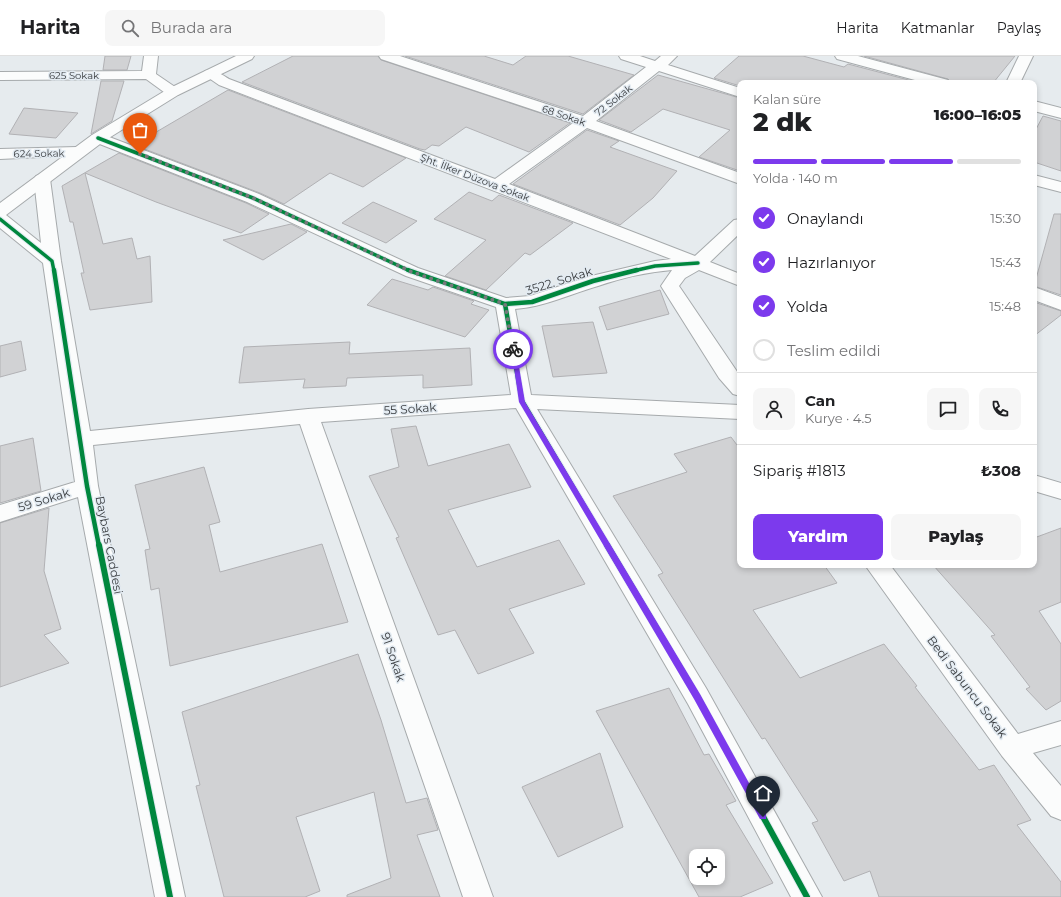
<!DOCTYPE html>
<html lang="tr">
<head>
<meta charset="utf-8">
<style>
	body { margin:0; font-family:Montserrat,sans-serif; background:#f6f6f6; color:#202124; height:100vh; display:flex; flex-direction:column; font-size:15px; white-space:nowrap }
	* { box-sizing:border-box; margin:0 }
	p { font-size:13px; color:#757577 }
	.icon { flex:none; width:22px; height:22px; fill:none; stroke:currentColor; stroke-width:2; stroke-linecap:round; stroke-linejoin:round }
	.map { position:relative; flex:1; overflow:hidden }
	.sheet { position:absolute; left:737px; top:24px; width:300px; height:488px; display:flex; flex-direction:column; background:#fff; border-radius:8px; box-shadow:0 2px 6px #0003 }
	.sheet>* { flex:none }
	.buttons { position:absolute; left:689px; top:793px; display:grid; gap:8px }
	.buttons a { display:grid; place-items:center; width:36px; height:36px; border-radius:8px; background:#fff; box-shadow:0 2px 6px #0003; font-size:20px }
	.pin { position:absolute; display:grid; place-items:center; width:34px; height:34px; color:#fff; margin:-41px -17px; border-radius:50% 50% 50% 0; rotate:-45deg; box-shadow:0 0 4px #0007 }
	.pin .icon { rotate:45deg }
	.courier { position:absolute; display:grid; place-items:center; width:40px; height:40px; margin:-20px; border:3px solid #7c3aed; border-radius:50%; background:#fff; color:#222; box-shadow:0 1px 5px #0007 }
	.overview em { font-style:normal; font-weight:800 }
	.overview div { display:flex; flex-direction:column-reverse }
	.overview { display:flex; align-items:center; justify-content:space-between; height:68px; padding:0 16px }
	h1 { font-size:26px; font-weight:800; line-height:30px }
	.bar { display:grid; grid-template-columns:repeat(4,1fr); gap:6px 4px; align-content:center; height:48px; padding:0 16px }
	.bar i { height:5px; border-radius:3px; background:#e0e0e0 }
	.bar .active { background:#7c3aed }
	.bar p { grid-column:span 4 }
	.line { display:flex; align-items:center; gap:10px; padding:0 16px; border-top:1px solid #e0e0e0 }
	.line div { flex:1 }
	.round { display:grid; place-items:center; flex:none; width:42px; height:42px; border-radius:8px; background:#f6f6f6 }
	ol { padding:0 16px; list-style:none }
	li { display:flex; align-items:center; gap:12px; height:44px }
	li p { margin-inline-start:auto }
	li .icon { padding:4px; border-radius:50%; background:#7c3aed; color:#fff; stroke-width:4 }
	li:last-child { color:#757577 }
	li i { width:22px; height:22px; border:2px solid #e0e0e0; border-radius:50% }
	.cta { display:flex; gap:8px; margin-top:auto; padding:8px 16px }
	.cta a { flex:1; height:46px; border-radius:8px; background:#7c3aed; color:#fff; font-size:16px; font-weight:800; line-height:46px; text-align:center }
	.cta a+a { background:#f6f6f6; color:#202124 }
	header { display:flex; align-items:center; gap:24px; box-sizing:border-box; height:56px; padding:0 20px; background:#fff; border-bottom:1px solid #e0e0e0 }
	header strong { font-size:19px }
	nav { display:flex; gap:22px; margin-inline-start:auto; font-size:14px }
	.search { width:280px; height:36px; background:#f6f6f6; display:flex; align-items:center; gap:10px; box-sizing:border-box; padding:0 14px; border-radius:8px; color:#757577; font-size:15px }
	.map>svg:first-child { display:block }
	.building { fill:#d1d2d4; stroke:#b1b1b4; fill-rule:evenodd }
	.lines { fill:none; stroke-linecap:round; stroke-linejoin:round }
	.minor-casing { stroke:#a6aaac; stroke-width:2 }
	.major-casing { stroke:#a6aaac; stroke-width:2 }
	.minor { fill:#fbfcfc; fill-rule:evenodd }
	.major { fill:#fbfcfc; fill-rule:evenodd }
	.cycleway-far2-casing { stroke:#e3ebf2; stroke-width:5.5 }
	.cycleway-far1-casing { stroke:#e3ebf2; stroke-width:7 }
	.cycleway-casing { stroke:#e3ebf2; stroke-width:8 }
	.cycleway-far2 { stroke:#00873e; stroke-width:3.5 }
	.cycleway-far1 { stroke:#00873e; stroke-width:4.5 }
	.cycleway { stroke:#00873e; stroke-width:6 }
	.route { fill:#7c3aed }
	.done { stroke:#76797c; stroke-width:4; stroke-dasharray:0 7.2 }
	.labels { text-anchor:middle; stroke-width:3; stroke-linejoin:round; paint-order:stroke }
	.far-street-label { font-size:10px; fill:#393c3f; stroke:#e3ebf2 }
	.street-label { font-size:12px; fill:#393c3f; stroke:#e3ebf2 }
</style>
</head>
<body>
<header>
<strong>Harita</strong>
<div class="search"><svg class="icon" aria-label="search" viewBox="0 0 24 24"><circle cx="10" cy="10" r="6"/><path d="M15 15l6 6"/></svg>Burada ara</div>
<nav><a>Harita</a><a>Katmanlar</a><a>Paylaş</a></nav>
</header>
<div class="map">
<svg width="1061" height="841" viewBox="0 0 1061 841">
	<rect width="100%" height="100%" fill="#e6ebee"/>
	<path class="building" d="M105 0H131L127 14H103Z
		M293 0H378L381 4 570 67 529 96 466 71 439 90 432 89 425 94 420 93 242 26Z
		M405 0H484L513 9 526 0H568L634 19 583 58Z
		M739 0H803L844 11 848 8 920 27H740V30L714 22Z
		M864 0H1015L993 27H951L948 23Z
		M658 19 740 42V115L699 101 730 74 663 53 631 76 599 64Z
		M101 25H124L112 65 91 78Z
		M228 34 406 102 363 131 330 117 284 148 260 137 134 89Z
		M24 52 78 57 56 82 9 78Z
		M1043 60 1061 65V115L1034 106V77Z
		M587 74 619 85 610 91 677 115 653 142 620 169 513 128Z
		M119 97 246 147 269 158 241 177 156 146 85 117 103 188 132 182 137 203 150 200 152 246 90 254 81 217H84L73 166H70L62 130Z
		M469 136 492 145 499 139 573 167 530 199 525 197 486 234 445 220 486 184 434 163Z
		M373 146 417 165 386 187 342 167Z
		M1054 158H1061V239L1034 230Z
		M291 168 307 176 263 204 223 184Z
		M392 223 428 234 433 231 474 245 471 248 489 254 465 281 367 249Z
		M660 234 669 258 607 274 599 251Z
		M1034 246 1061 255V259L1034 280Z
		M593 266 607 317 553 321 542 270Z
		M21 285 26 314 0 321V290Z
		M350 286 349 298 470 292 472 329 423 332V319L347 322 346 330 303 332 305 323 239 327 244 291Z
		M416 370 428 410 509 388 531 431 448 454 477 511 559 484 585 528 509 553 534 597 478 618 455 574 438 579 396 482 399 481 369 420 399 411 391 373Z
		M731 381 740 393V509H824L837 527 753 554 800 622 884 588 917 630 915 631 979 714 994 709 1031 764 1017 769 1061 826V841H879L870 815 844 825 812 767 818 765 765 682 762 683 658 519 663 517 613 440 687 416 674 398Z
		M33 382 41 435 0 447V390Z
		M204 411 220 466 209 469 220 516 322 488 348 566 170 610 159 532 151 534 145 494 150 493 135 429Z
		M49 452 44 515 61 573 44 579 69 607 0 631V467Z
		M1061 472V546L1039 555 1061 588V645L1046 654 1026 633 1030 631 991 580 995 579 933 509H1034V482Z
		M358 598 381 664 406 747 427 742 438 774 417 779 440 841H347V839L391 822 374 736 296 761 320 835 305 841H224L196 730 200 729 182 656Z
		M669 632 704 699 709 698 736 745 726 749 773 827 740 841H699L596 655ZM696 800H718V822H696Z
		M600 697 623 771 558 801 522 731Z"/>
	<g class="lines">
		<g class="minor-casing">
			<path id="minor" d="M144 0H158L156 18 178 33 180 36 178 39H168L146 23 0 24V16L142 15Z
				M379 0H400L583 60 646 11 621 3 619 0H640L655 5 661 0H677L668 9 740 32V41L659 15 596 65 740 117V128L587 72 509 128 695 200 734 164 740 163V177L710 206 740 218V230L699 214 685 222 679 230 740 320V340L733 338 719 322 661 230 672 214C648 216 621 222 598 230 570 238 544 251 515 253L531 339 740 349V363L537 353 706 632 822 841H791L688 648 516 352 321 366 493 841H463L300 368 93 389 98 430 185 841H155L78 441 0 466V449L75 426 43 207 0 172V158L6 159 41 187 34 123 36 120 42 118 48 120 50 123 61 205 90 375 308 353 511 339 496 251 406 220 247 146 92 85 90 82 92 79H104L259 138 418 212 506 242 530 240 587 221 655 205 671 203 219 29 203 18 205 15C214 13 221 18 229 23L495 123 573 67 381 3Z
				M835 0H858L948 24 950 27H926L837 3Z
				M1019 0H1033L1020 27H1006Z
				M1034 45 1061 52V62L1034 55Z
				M77 91 83 93 85 96 83 99 0 103V93Z
				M1034 119 1061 126V136L1034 129Z
				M1034 231 1061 241V254L1034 244Z
				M1034 419 1061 427V443L1034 435Z
				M865 509H890L1018 678 1061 665V689L1033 697 1061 730V764L1051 760 1002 700Z"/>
		</g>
		<g class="major-casing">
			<path id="major" d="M236 0H254L252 3 178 39 104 85 6 159 0 160V147L92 79 168 33Z"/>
		</g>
		<use href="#minor" class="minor"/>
		<use href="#major" class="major"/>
		<g class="cycleway-far2-casing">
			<path id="cycleway-far2" d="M98 82 253 142 410 215
				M0 163 52 205 54 215
				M633 215 655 210 698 207"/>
		</g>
		<g class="cycleway-far1-casing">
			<path id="cycleway-far1" d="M54 214 87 430 99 490
				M408 214 505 248 532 246 593 225 637 214
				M505 248 522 345 608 490"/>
		</g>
		<g class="cycleway-casing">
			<path id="cycleway" d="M99 489 170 841
				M607 489 697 640 807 841"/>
		</g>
		<use href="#cycleway-far2" class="cycleway-far2"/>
		<use href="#cycleway-far1" class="cycleway-far1"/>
		<use href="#cycleway" class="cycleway"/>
	</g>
	<path class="route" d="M511 291 516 293 525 346 700 638 766 758V763H760L694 643 519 346Z"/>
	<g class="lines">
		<path class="done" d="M140 98 253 142 412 216 505 248 513 293"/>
	</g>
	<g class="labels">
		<g class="far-street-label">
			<text x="74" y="23">625 Sokak</text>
			<text transform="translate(613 44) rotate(-38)" y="4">72 Sokak</text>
			<text transform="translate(564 59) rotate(19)" y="4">68 Sokak</text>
			<text transform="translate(39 97) rotate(-1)" y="4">624 Sokak</text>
			<text transform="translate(475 121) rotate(21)" y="4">Şht. İlker Düzova Sokak</text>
		</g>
		<g class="street-label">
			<text transform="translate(559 225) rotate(-17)" y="4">3522. Sokak</text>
			<text transform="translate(410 353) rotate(-4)" y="4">55 Sokak</text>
			<text transform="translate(44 444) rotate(-17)" y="4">59 Sokak</text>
			<text transform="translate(109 489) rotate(79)" y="4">Baybars Caddesi</text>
			<text transform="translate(393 601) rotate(71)" y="4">91 Sokak</text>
			<text transform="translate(967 631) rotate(53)" y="4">Bedi Sabuncu Sokak</text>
		</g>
	</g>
</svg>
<div class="buttons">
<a><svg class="icon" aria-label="locate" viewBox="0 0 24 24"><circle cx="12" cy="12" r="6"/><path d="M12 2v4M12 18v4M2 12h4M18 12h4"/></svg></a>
</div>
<div class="pin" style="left:140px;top:98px;background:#ea580c"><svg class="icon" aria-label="bag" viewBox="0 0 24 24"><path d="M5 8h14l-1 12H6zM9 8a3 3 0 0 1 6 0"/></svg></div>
<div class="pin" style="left:763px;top:761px;background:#1f2937"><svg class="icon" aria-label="home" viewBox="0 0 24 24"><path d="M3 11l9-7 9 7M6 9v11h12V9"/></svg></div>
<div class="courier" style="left:513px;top:293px"><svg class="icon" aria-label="bike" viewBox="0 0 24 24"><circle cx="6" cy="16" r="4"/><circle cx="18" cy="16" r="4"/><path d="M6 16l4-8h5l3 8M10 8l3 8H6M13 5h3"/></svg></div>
<section class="sheet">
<div class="overview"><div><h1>2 dk</h1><p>Kalan süre</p></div><em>16:00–16:05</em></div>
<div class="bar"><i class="active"></i><i class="active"></i><i class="active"></i><i></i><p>Yolda · 140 m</p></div>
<ol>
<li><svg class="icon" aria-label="check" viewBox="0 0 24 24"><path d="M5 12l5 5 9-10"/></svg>Onaylandı<p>15:30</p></li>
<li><svg class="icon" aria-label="check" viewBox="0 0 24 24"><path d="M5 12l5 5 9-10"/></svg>Hazırlanıyor<p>15:43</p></li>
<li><svg class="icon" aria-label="check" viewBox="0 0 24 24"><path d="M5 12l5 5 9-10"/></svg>Yolda<p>15:48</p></li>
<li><i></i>Teslim edildi</li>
</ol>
<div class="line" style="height:72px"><a class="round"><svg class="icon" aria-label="person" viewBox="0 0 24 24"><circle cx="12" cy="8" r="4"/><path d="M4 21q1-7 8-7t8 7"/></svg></a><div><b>Can</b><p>Kurye · 4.5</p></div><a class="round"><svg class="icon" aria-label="chat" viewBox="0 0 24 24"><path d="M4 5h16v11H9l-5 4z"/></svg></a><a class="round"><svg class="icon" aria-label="phone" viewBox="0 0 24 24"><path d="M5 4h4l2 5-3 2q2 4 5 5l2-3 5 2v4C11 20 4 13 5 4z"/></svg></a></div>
<div class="line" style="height:52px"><div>Sipariş #1813</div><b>₺308</b></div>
<div class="cta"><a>Yardım</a><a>Paylaş</a></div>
</section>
</div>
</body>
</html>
